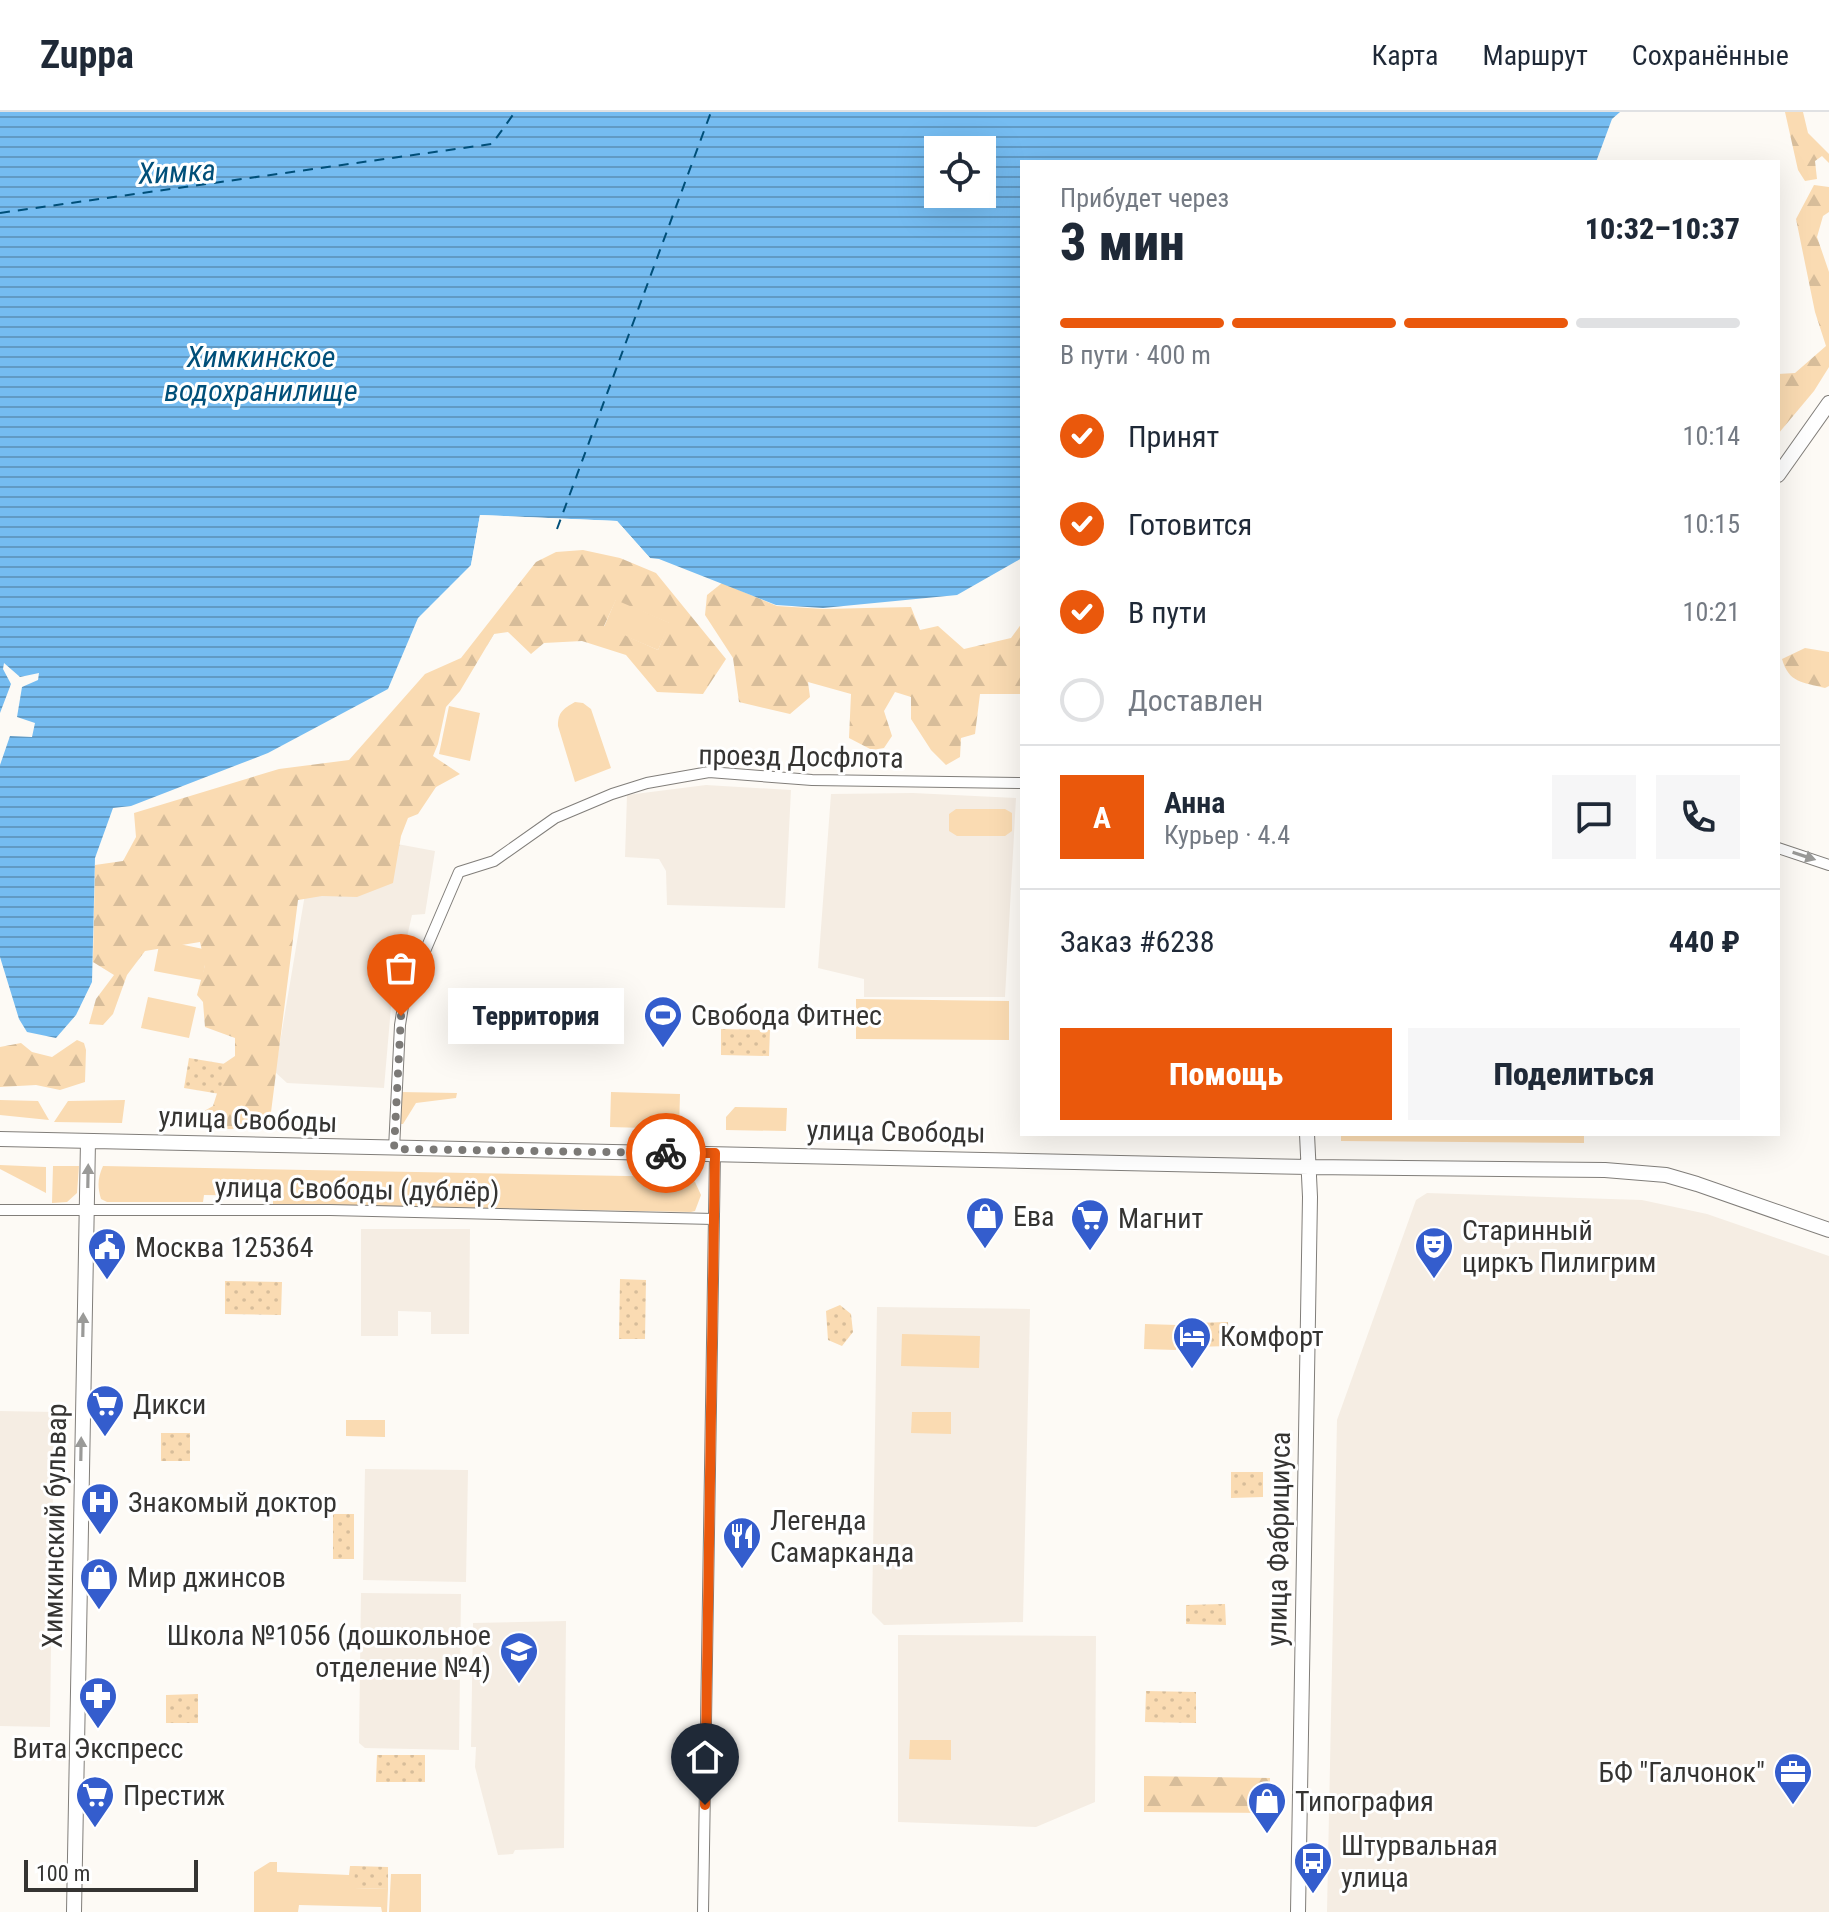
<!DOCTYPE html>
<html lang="ru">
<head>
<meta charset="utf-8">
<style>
	body { margin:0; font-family:"Roboto Condensed",sans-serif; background:#f6f6f7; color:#1f2937; height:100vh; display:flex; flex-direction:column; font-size:30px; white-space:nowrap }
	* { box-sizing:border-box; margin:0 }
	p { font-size:26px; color:#747a83 }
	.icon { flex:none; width:44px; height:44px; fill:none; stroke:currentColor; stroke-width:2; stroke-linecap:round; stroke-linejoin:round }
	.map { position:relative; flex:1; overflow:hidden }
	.drawer { position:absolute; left:1020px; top:48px; width:760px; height:976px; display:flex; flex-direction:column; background:#fff; border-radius:0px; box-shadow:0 8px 32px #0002 }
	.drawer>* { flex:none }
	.controls { position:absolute; left:924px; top:24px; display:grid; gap:16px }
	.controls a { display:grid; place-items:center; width:72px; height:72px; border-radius:0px; background:#fff; box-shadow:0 8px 32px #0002; font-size:40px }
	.scale { position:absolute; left:24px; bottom:20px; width:174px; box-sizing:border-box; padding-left:8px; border:4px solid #353432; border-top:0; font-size:22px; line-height:28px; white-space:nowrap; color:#353432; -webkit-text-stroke:6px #fff; paint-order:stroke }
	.pin { position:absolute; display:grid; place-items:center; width:68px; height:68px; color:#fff; margin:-82px -34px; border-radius:50% 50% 50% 0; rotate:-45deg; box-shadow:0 0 8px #0007 }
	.pin .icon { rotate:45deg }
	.courier { position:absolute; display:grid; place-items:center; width:80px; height:80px; margin:-40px; border:6px solid #ea580c; border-radius:50%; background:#fff; color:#222; box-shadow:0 2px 10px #0007 }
	.bubble { position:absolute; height:56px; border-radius:0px; background:#fff; box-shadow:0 8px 32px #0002; font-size:26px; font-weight:800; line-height:56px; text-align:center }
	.overview em { font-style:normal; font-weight:800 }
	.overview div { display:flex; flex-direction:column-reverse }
	.overview { display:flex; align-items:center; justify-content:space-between; height:136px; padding:0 40px }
	h1 { font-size:52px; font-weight:800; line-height:60px }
	.bar { display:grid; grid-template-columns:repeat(4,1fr); gap:12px 8px; align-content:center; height:96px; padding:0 40px }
	.bar i { height:10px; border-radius:6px; background:#e0e1e3 }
	.bar .selected { background:#ea580c }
	.bar p { grid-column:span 4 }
	.line { display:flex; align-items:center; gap:20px; padding:0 40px; border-top:2px solid #e0e1e3 }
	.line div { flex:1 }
	.round { display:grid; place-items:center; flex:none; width:84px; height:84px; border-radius:0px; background:#f6f6f7 }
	ol { padding:0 40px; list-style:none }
	li { display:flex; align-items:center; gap:24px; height:88px }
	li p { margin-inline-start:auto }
	li .icon { padding:8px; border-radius:50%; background:#ea580c; color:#fff; stroke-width:4 }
	li:last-child { color:#747a83 }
	li i { width:44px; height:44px; border:4px solid #e0e1e3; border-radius:50% }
	.primary-button { display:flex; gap:16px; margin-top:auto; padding:16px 40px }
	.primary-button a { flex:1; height:92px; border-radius:0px; background:#ea580c; color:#fff; font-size:32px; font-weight:800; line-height:92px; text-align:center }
	.primary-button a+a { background:#f6f6f7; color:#1f2937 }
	header { display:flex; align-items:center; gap:48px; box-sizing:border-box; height:112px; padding:0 40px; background:#fff; border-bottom:2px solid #e0e1e3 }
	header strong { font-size:38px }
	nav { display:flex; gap:44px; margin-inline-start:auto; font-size:28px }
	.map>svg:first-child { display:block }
	.built { fill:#f5ede3 }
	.grass { fill:#fadbb2 }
	.forest { fill:url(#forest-firs); fill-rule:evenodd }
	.park { fill:url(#park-dots) }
	.water { fill:url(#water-rules); fill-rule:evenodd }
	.pier { fill:#fdfaf5 }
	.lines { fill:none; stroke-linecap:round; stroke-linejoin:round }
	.ferry { stroke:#004f79; stroke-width:2; stroke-dasharray:10 8; stroke-linecap:butt }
	.street-casing { stroke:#817e7a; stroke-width:12 }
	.secondary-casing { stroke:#817e7a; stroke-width:16 }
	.street { stroke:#fff; stroke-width:10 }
	.secondary { stroke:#fff; stroke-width:14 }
	.oneway { fill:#9a9a98 }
	.done { stroke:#7b7976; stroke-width:8; stroke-dasharray:0 14.4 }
	.route { stroke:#ea580c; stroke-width:10 }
	.labels { text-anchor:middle; stroke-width:6; stroke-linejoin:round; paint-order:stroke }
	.street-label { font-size:28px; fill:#353432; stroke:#fff }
	.poi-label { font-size:28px; fill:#353432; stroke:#fff; text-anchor:start }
	.water-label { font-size:30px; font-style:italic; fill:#004f79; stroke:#fff }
</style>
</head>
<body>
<header>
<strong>Zuppa</strong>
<nav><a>Карта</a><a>Маршрут</a><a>Сохранённые</a></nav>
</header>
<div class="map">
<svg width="1829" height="1800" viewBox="0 0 1829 1800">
	<defs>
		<pattern id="forest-firs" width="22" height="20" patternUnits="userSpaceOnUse" patternTransform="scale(2)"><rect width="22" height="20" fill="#fadbb2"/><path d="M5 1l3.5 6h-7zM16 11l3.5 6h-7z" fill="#d7bd9a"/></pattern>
		<pattern id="park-dots" width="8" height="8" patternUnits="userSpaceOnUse" patternTransform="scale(2)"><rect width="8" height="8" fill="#fadbb2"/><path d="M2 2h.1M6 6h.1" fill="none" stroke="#d7bd9a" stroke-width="1.8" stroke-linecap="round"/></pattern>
		<pattern id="water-rules" width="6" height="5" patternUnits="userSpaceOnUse" patternTransform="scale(2)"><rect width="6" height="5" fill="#75bcf1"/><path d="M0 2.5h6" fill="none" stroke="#619ac4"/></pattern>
	</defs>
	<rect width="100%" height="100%" fill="#fdfaf5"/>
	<path class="built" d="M706 673 791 678 785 796 667 793 666 759 659 747 625 745 627 683Z
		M913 681 1016 686 1005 885H864V867L818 856 831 682Z
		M316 717 435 739 425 802 412 803 391 895 384 976 287 971 275 960Z
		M1427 1081 1642 1088 1707 1102 1829 1144V1800H1327L1337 1308 1416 1088Z
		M361 1117H470L469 1222H431V1200L398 1199V1224H361Z
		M877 1195 1030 1197 1023 1510 884 1513 872 1501Z
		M0 1299 54 1300 50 1615 0 1614Z
		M365 1357 468 1358 466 1470 363 1468Z
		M361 1481 461 1482 459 1638 365 1636 359 1631Z
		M566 1509 564 1736 515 1738 513 1742 498 1743 475 1655 476 1635H471L473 1511Z
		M898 1523 1096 1524 1095 1690 1036 1715 898 1710Z"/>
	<path class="grass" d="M616 487 670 511 658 538 604 515Z
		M575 590 583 591 591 597 611 656 575 670 558 614C558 600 563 597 575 590Z
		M449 594 480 601 470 649 439 642Z
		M956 697H1005L1012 701V719L1005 724H957L949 719V702Z
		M160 828 208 838 202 868 154 859Z
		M148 885 196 895 189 926 141 916Z
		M856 887 1009 889V928L856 927Z
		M400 980 457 981 456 986 416 991 403 1012H400Z
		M611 980 680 982 679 1017 610 1015Z
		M0 988 38 989 49 1008 0 1003Z
		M125 988 122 1011 54 1010 68 989Z
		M735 995 787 996 786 1019 726 1018V1005Z
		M1341 1022H1584V1031L1341 1029Z
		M0 1053 46 1055V1081L0 1057Z
		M53 1054H79L77 1081 67 1090 52 1091Z
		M103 1054 678 1065 695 1070 701 1083 695 1099 691 1100 273 1092V1084L204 1083 203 1090H107L101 1087C97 1074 98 1065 103 1054Z
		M1145 1212 1177 1213 1176 1238 1144 1237Z
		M902 1222 980 1224 979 1256 901 1254Z
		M912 1300H951V1322L911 1321Z
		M346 1308H385V1325L346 1324Z
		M910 1628H951V1648L909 1647Z
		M270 1750H277V1760L349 1763 350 1754H355V1776L388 1777 387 1800H382L381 1795 299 1793 298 1800H254V1760Z
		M391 1762H421V1800H389Z"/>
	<path class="forest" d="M1785 0H1803L1808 21 1829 42V51L1822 44 1815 49 1817 67 1805 69 1798 58Z
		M1814 73 1829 75V100L1823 104 1817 125 1829 160V255L1814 279 1778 322V262L1795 261 1826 234 1815 200 1796 107Z
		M583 438 620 446 656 461 726 547 703 582 657 580 626 543 582 529 544 531 531 542 508 520 494 522 460 579 446 595 438 632 433 644 460 662 436 675 418 702 408 706 401 724 393 771 357 785 322 784 298 788 269 1016 192 1018 190 1007 213 994 219 975 210 961 235 944V926L205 915 203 890 197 883 205 853 200 830 145 839 127 863 113 902 103 913 89 912 96 887 114 863 93 850 95 753 123 749 136 725 134 701 279 657 349 648 425 562 461 546 536 450 556 440ZM616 488 669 511 658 538 604 514Z
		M722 471 777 494 823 497 911 495 920 518 938 514 964 537 1011 526 1022 511V582H980L975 622 961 626 960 645 946 653 931 638 911 607V585L895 580 884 599 892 624 884 636 872 638 849 626 851 582 808 570 810 585 790 602 739 590 733 546 705 503 707 483Z
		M1805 536 1829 540V574L1825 576C1802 570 1789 571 1782 547Z
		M77 928 84 931 86 938 85 970 60 978 36 973 0 975V935L21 931 32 940 52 945Z
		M1144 1664 1270 1666 1269 1701 1144 1700Z"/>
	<path class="park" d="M721 917 770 918 769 944 721 943Z
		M189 946 225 952 220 982 184 976Z
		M620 1167 646 1168 645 1227H619Z
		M225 1169 282 1170 281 1203 225 1202Z
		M840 1193 851 1202 853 1220 842 1234 828 1228 826 1199Z
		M1228 1210 1229 1234 1194 1235 1193 1211Z
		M161 1321H190V1349H161Z
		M1231 1360H1263V1385L1231 1386Z
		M333 1402H354V1447H333Z
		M1225 1492 1226 1513 1186 1512V1493Z
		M1146 1579 1196 1580V1611L1145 1610Z
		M198 1582V1611H166V1583Z
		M377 1643H425V1670H376Z
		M355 1754 388 1755V1777L354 1776Z"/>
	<path class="water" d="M0 0H1620L1612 7 1596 50H1022V446L957 483 823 496 776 493 659 447 650 446 617 409 480 403 471 453 418 506 388 577 268 641 131 694 113 696 95 746 92 870 76 903 56 926 27 920 19 907 0 845V653L10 624 32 625 35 611 17 605 22 575 38 568 39 561 20 565 4 551 3 557 11 572 0 601ZM938 38H982V82H938Z"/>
	<path class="pier" d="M480 403 617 409 650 446H645L615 413 484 407 475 453H471Z"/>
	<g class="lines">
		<path class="ferry" d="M0 101 492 32 515 0
			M557 417 711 0"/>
		<g class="street-casing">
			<path id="street" d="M1778 736 1829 753
				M394 1037 400 913 404 888 459 760 494 749 555 706 612 682 647 671 709 660 812 668 1022 671
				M0 1098H330L714 1107
				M703 1800 715 1041"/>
		</g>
		<g class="secondary-casing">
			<path id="secondary" d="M1778 363 1829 291
				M0 1027 1309 1055 1605 1058 1666 1063 1697 1072 1829 1118
				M74 1800 88 1029
				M1298 1800 1310 1085 1307 1022"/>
		</g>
		<use href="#street" class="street"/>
		<use href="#secondary" class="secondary"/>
	</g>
	<defs><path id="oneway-solid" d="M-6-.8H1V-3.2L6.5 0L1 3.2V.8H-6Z" transform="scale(2)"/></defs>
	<g class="oneway">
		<use href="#oneway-solid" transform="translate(1804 744) rotate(18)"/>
		<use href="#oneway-solid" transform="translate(88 1064) rotate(-89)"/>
		<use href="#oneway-solid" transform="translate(83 1213) rotate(-89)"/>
		<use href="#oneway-solid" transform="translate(81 1337) rotate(-89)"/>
	</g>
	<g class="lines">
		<path class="done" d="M401 904 394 1037 666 1041"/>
		<path class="route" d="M666 1041H715L705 1693"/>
	</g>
	<defs>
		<g id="stadium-pin" transform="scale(2)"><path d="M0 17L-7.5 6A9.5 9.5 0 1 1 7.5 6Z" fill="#345dcd" stroke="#fff"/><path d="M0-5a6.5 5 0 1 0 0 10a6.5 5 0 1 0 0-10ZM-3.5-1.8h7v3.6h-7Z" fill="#fff"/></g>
		<g id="shop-pin" transform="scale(2)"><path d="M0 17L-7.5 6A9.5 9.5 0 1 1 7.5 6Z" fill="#345dcd" stroke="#fff"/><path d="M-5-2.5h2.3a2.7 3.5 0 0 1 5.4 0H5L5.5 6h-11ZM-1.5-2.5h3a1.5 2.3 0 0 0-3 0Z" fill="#fff"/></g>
		<g id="supermarket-pin" transform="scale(2)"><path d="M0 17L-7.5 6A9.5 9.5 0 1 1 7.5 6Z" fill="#345dcd" stroke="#fff"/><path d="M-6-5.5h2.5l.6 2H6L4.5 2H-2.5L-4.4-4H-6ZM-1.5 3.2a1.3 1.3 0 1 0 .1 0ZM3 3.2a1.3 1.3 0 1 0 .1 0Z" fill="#fff"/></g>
		<g id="theatre-pin" transform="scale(2)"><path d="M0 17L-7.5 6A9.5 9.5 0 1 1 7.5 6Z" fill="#345dcd" stroke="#fff"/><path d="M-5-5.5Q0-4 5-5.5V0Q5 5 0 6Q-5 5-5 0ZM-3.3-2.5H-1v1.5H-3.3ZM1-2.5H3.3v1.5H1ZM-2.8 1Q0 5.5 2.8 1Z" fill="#fff"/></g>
		<g id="civic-pin" transform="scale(2)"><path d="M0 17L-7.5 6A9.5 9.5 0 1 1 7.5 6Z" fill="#345dcd" stroke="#fff"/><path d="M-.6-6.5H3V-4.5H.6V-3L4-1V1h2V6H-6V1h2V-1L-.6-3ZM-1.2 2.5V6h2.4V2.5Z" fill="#fff"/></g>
		<g id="hotel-pin" transform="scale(2)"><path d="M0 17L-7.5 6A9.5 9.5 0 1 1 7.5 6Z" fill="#345dcd" stroke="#fff"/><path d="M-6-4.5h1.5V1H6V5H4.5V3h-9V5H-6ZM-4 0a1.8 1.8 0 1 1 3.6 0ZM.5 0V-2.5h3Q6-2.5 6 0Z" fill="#fff"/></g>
		<g id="hospital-pin" transform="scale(2)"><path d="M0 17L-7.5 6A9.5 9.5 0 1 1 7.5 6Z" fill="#345dcd" stroke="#fff"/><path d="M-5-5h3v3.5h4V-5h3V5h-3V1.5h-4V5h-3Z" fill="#fff"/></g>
		<g id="restaurant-pin" transform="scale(2)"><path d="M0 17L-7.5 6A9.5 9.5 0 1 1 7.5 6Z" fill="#345dcd" stroke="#fff"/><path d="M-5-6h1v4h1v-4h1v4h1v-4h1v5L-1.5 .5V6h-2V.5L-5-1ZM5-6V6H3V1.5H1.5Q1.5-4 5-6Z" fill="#fff"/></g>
		<g id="school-pin" transform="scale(2)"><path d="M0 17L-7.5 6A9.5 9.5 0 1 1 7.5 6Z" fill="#345dcd" stroke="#fff"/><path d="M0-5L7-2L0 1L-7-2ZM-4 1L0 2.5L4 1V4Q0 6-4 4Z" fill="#fff"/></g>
		<g id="pharmacy-pin" transform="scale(2)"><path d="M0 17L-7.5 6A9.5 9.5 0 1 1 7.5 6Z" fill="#345dcd" stroke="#fff"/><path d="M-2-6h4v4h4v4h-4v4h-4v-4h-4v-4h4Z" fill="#fff"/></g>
		<g id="office-pin" transform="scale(2)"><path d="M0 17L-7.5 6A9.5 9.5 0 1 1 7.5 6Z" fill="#345dcd" stroke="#fff"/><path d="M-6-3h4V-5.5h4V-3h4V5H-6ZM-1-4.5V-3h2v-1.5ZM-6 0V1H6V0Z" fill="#fff"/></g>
		<g id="bus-pin" transform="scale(2)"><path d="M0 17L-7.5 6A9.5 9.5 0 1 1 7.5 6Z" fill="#345dcd" stroke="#fff"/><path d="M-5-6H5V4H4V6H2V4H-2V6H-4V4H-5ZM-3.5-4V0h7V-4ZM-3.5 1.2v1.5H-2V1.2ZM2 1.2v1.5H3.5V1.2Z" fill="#fff"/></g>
	</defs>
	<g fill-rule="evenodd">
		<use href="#stadium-pin" x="663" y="903"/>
		<use href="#shop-pin" x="985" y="1104"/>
		<use href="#supermarket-pin" x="1090" y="1106"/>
		<use href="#theatre-pin" x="1434" y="1134"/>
		<use href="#civic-pin" x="107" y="1135"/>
		<use href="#hotel-pin" x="1192" y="1224"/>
		<use href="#supermarket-pin" x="105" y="1292"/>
		<use href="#hospital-pin" x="100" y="1390"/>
		<use href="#restaurant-pin" x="742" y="1424"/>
		<use href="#shop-pin" x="99" y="1465"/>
		<use href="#school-pin" x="519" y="1539"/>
		<use href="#pharmacy-pin" x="98" y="1584"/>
		<use href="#office-pin" x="1793" y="1660"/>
		<use href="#supermarket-pin" x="95" y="1683"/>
		<use href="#shop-pin" x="1267" y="1689"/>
		<use href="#bus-pin" x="1313" y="1749"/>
	</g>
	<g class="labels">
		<g class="street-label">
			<text transform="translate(801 644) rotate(1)" y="10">проезд Досфлота</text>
			<text transform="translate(248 1007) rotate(2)" y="10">улица Свободы</text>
			<text transform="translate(896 1019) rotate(1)" y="10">улица Свободы</text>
			<text transform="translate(357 1077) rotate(1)" y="10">улица Свободы (дублёр)</text>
			<text transform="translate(54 1414) rotate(-89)" y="10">Химкинский бульвар</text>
			<text transform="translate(1278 1427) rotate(-89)" y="10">улица Фабрициуса</text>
		</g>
		<g class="poi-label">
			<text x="691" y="913">Свобода Фитнес</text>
			<text x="1013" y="1114">Ева</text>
			<text x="1118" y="1116">Магнит</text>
			<text x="1462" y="1128">Старинный<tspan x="1462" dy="32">циркъ Пилигрим</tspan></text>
			<text x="135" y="1145">Москва 125364</text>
			<text x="1220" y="1234">Комфорт</text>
			<text x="133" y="1302">Дикси</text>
			<text x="128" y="1400">Знакомый доктор</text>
			<text x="770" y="1418">Легенда<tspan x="770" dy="32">Самарканда</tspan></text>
			<text x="127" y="1475">Мир джинсов</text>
			<text x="491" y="1533" text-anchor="end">Школа №1056 (дошкольное<tspan x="491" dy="32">отделение №4)</tspan></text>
			<text x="98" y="1646" text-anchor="middle">Вита Экспресс</text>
			<text x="1765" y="1670" text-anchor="end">БФ "Галчонок"</text>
			<text x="123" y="1693">Престиж</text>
			<text x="1295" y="1699">Типография</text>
			<text x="1341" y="1743">Штурвальная<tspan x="1341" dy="32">улица</tspan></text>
		</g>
		<g class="water-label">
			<text transform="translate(177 60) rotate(-3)" y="10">Химка</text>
			<text x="261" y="255">Химкинское<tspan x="261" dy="34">водохранилище</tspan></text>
		</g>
	</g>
</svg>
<div class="controls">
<a><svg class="icon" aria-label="locate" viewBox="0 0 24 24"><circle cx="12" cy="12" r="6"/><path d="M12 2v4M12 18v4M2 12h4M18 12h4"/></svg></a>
</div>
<div class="scale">100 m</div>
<div class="pin" style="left:401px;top:904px;background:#ea580c"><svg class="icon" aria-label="bag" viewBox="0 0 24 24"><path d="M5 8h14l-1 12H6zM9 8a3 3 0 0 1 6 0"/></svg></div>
<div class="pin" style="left:705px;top:1693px;background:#1f2937"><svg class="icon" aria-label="home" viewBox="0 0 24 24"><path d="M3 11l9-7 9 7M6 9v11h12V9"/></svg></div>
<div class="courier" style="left:666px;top:1041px"><svg class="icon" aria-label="bike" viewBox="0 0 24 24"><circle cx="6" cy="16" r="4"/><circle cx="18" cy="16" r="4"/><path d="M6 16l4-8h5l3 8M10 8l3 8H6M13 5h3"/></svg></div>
<div class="bubble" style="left:448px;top:876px;width:176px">Территория</div>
<section class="drawer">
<div class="overview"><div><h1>3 мин</h1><p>Прибудет через</p></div><em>10:32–10:37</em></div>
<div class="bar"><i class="selected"></i><i class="selected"></i><i class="selected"></i><i></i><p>В пути · 400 m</p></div>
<ol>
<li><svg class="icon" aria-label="check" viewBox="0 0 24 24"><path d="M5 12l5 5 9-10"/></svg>Принят<p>10:14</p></li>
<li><svg class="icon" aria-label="check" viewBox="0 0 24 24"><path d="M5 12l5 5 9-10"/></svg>Готовится<p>10:15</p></li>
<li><svg class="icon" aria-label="check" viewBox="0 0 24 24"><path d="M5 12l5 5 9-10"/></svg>В пути<p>10:21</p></li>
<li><i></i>Доставлен</li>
</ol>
<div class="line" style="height:144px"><b class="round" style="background:#ea580c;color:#fff">А</b><div><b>Анна</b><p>Курьер · 4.4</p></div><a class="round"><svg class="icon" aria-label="chat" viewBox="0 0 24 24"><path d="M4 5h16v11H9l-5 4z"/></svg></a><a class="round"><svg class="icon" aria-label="phone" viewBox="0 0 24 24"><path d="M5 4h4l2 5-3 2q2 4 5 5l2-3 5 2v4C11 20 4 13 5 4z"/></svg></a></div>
<div class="line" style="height:104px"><div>Заказ #6238</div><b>440 ₽</b></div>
<div class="primary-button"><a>Помощь</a><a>Поделиться</a></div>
</section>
</div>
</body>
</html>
